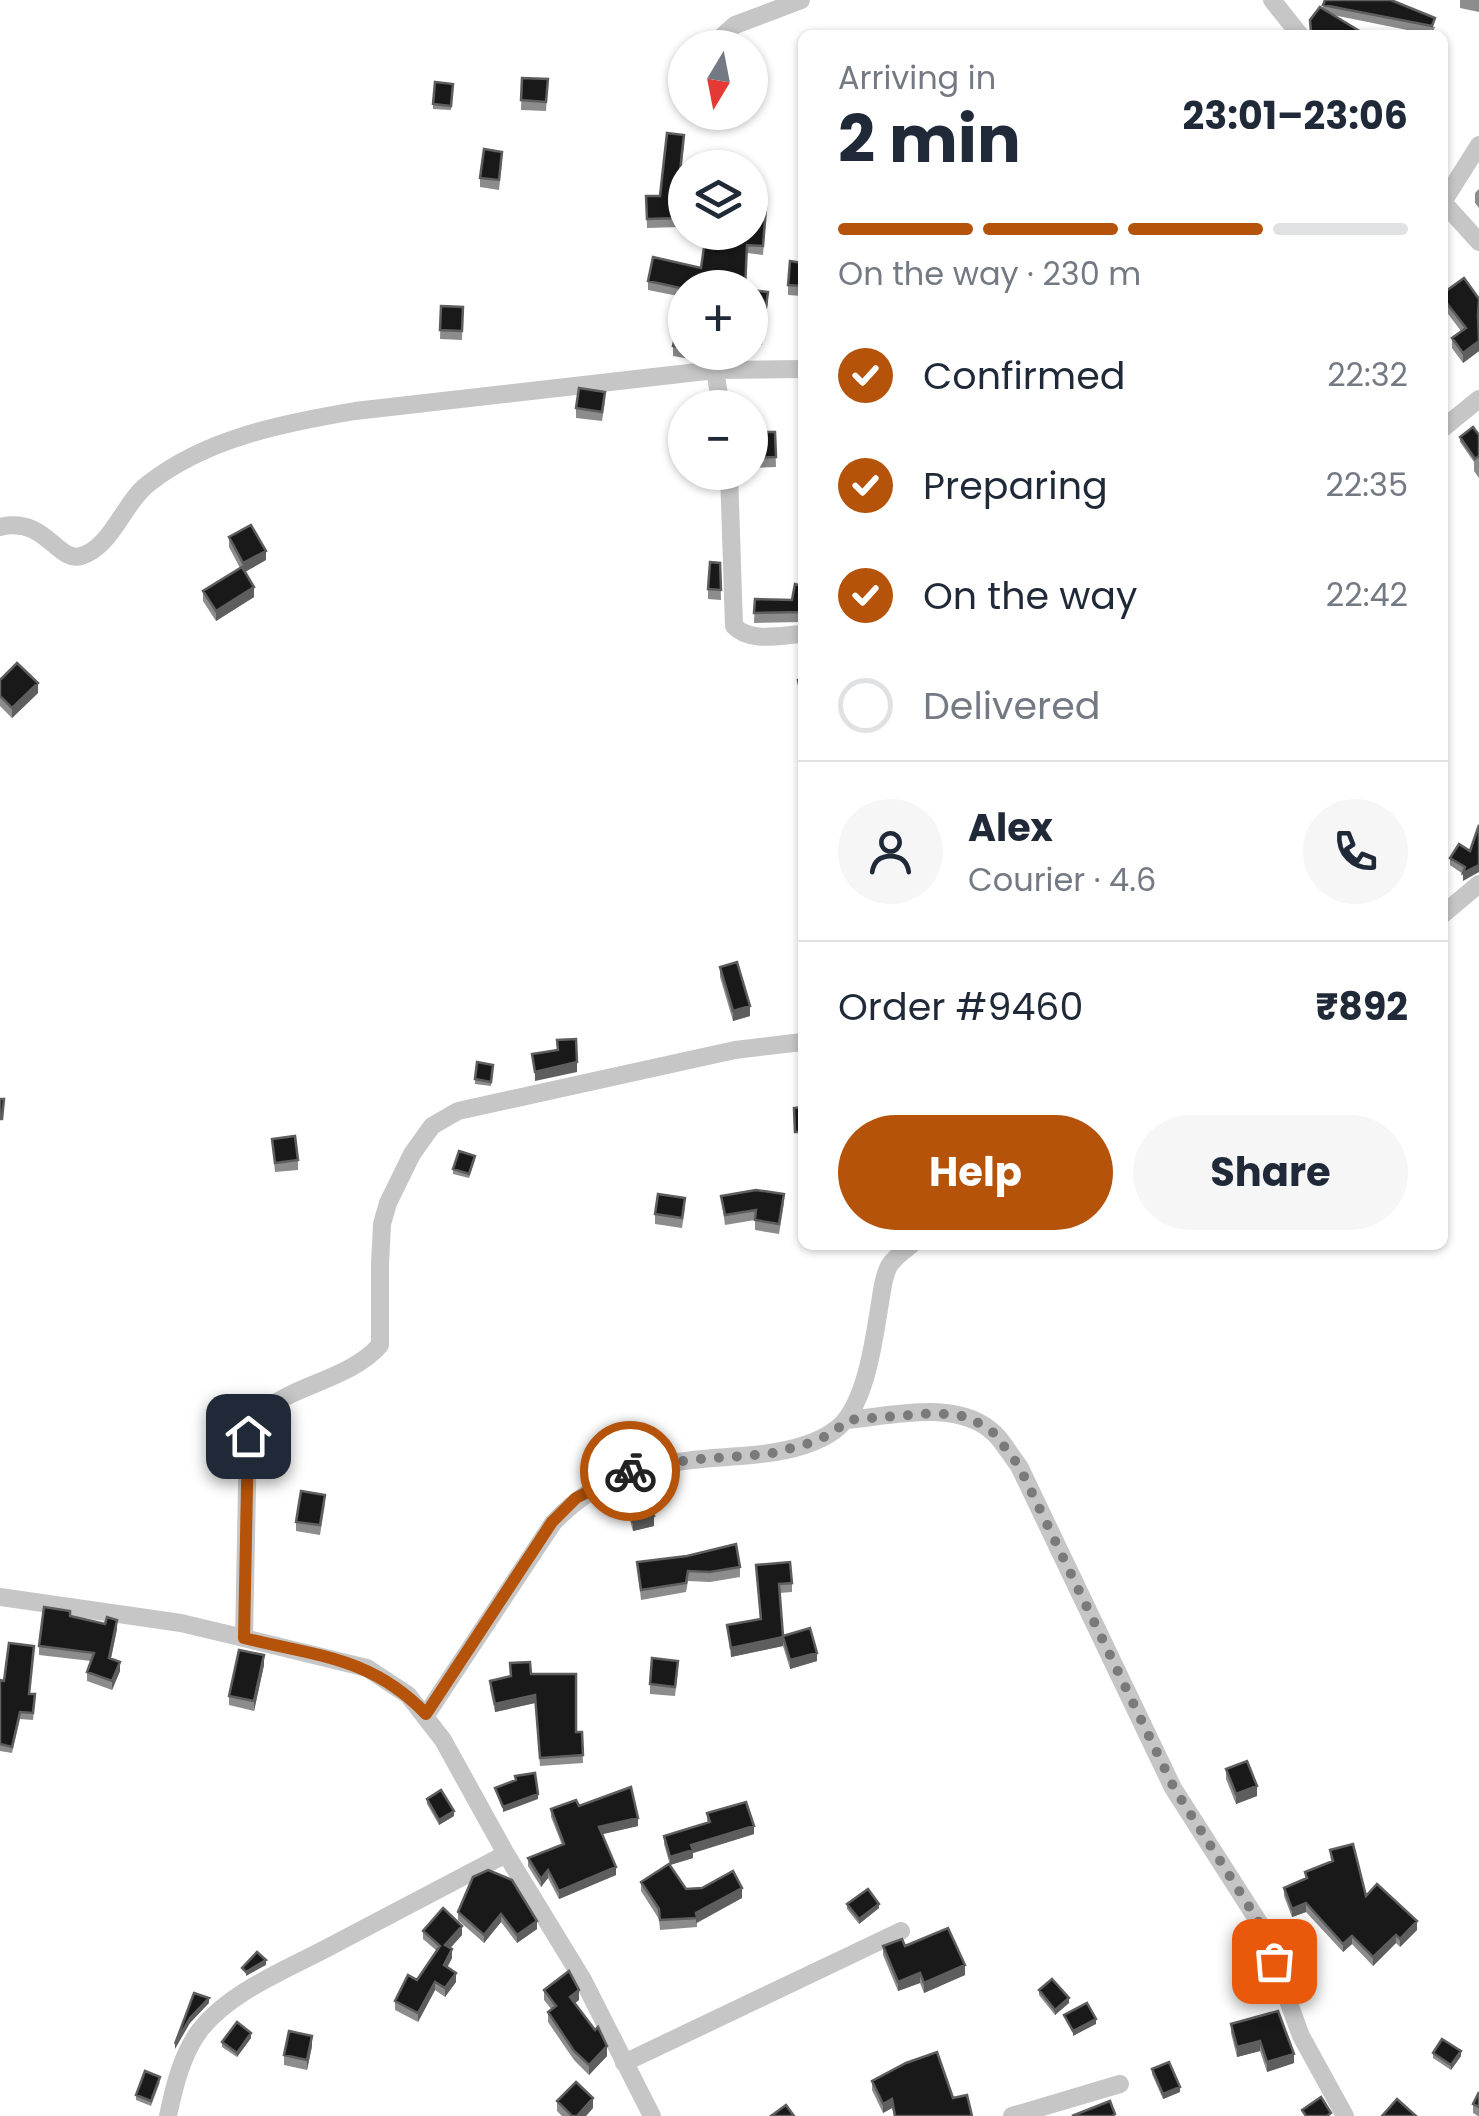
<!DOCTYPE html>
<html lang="en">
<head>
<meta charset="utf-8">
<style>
	body { margin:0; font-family:Poppins,sans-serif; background:#f6f6f7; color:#1f2937; height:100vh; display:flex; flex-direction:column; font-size:38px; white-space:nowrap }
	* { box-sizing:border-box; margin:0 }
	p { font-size:32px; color:#747a83 }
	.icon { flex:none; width:55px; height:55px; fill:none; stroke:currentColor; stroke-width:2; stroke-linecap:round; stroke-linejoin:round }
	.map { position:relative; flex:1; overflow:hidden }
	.sheet { position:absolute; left:798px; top:30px; width:650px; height:1220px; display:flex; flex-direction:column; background:#fff; border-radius:15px; box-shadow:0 2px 8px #0004 }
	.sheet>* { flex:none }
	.needle { width:65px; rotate:190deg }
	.controls { position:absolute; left:668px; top:30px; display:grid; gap:20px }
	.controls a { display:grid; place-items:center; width:100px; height:100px; border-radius:50%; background:#fff; box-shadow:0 2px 8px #0004; font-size:50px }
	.pin { position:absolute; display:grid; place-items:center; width:85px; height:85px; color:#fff; margin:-42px; border-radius:20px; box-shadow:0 5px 15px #0006 }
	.courier { position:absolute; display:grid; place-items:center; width:100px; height:100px; margin:-50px; border:8px solid #b45309; border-radius:50%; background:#fff; color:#222; box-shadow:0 2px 12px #0007 }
	.overview em { font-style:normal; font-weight:700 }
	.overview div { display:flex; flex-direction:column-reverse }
	.overview { display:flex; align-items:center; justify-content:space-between; height:170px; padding:0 40px }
	h1 { font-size:65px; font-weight:700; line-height:75px }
	.bar { display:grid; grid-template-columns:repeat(4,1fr); gap:15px 10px; align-content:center; height:120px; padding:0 40px }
	.bar i { height:12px; border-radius:8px; background:#e0e1e3 }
	.bar .current { background:#b45309 }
	.bar p { grid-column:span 4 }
	.line { display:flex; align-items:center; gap:25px; padding:0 40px; border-top:2px solid #e0e1e3 }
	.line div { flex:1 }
	.round { display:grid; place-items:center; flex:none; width:105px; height:105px; border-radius:52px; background:#f6f6f7 }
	ol { padding:0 40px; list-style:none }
	li { display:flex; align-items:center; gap:30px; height:110px }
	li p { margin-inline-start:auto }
	li .icon { padding:10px; border-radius:50%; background:#b45309; color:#fff; stroke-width:4 }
	li:last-child { color:#747a83 }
	li i { width:55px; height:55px; border:5px solid #e0e1e3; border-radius:50% }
	.action { display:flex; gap:20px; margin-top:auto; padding:20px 40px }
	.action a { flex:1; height:115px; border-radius:60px; background:#b45309; color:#fff; font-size:40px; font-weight:700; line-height:115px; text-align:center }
	.action a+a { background:#f6f6f7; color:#1f2937 }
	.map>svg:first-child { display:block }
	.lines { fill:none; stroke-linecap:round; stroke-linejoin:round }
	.minor { stroke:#c6c6c6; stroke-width:18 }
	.wall { fill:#8c8c8c }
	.shaded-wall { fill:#5e5e5e }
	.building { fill:#191919; stroke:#5e5e5e; stroke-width:2.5 }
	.done { stroke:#7a7a7a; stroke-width:10; stroke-dasharray:0 18 }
	.route { stroke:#b45309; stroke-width:12 }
</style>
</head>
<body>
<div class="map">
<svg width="1479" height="2116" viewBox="0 0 1479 2116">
	<rect width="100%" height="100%" fill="#fff"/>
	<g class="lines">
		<path class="minor" d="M1272 0 1300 35
			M709 48 735 25 801 0
			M680 73 685 68
			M1442 201 1479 242
			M1443 202 1479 145
			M715 370 721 408
			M1442 429 1479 399
			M729 472 734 626C750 643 781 635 802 634
			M0 527C46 516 57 563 81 556 112 547 124 502 148 484 206 438 284 423 355 411L715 370 802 369
			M1442 915 1479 884
			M847 1420C892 1416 958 1398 995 1434 1004 1443 1011 1456 1019 1466L1173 1788 1260 1924 1301 2036 1345 2116
			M0 1597 181 1623 244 1638 367 1668 408 1695 443 1740 506 1854 583 1980 652 2116
			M244 1638 248 1436C253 1427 258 1415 266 1409 301 1383 351 1378 380 1345V1264L382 1224 388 1203 412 1154 432 1126 458 1111 735 1050 802 1042
			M426 1715 553 1523C606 1466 666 1461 741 1456 771 1454 810 1449 835 1430 866 1408 874 1339 880 1303 882 1292 883 1277 889 1266 894 1258 903 1251 911 1245
			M624 2063 901 1931
			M168 2116C174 2087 182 2054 200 2030 231 1991 286 1970 329 1947 388 1916 447 1885 506 1854
			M1012 2116 1120 2084"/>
	</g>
	<path class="wall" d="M1460 0H1479V12L1460 8Z
		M1323 5 1435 27 1432 35 1333 15 1366 35H1311L1310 20 1323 10Z
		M522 78 548 79 546 111 521 110Z
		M453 84 451 110 433 109V104Z
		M684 145 679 189 680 227 647 228 646 196H660Z
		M502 161 499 190 480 187V178Z
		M1479 189V208L1475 203V193Z
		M766 217 763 255 747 253 745 288H685V352H698L696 360 673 356V346L677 326H674V317L678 296 648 290V281L701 268Z
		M802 263V296L788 295V285Z
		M750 290 768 302 762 345 750 344Z
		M1442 294 1479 299V351L1463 363 1452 348V338L1461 331 1442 306Z
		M441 306 463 307 462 340 440 339Z
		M605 402 602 421 576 418V408Z
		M750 432H775L776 467 750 468Z
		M1479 435V478L1474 471V462L1460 442V437Z
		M229 537 266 560 245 572 254 597 216 621 203 601V591L240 568 229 547Z
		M720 563 721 600 708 599V589Z
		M802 586V622L754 623 755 599 792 600Z
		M0 680 38 693 12 718 0 706Z
		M1470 851 1463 881V874L1450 865V858Z
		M720 967 750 1016 733 1021 720 977Z
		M493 1070 491 1086 475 1084V1079Z
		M272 1139 298 1160V1170L275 1172Z
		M475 1160 469 1178 453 1174V1169Z
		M721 1196 784 1203 779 1234 755 1230V1220L725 1225Z
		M685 1208 682 1228 655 1224V1214Z
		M625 1493 654 1526 633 1531 625 1503Z
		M325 1504 320 1535 296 1531V1522Z
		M637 1562 740 1567V1577L710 1582 688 1581 686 1592 641 1600Z
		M756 1565 792 1583V1592L779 1593 783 1636 817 1661 790 1669 783 1646 731 1657 727 1625 760 1619Z
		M70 1616 117 1629 111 1659 120 1671 112 1690 87 1681V1672L91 1661 39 1655V1646Z
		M264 1665 254 1711 229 1705V1696Z
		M678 1670 675 1696 650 1694V1684Z
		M531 1674 576 1732H582L583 1763 540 1766 535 1703 495 1712 490 1689V1681Z
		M0 1680 29 1694 35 1701 33 1720 20 1719 12 1753 0 1751Z
		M1226 1769 1257 1796 1236 1804 1226 1779Z
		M427 1799 454 1816 439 1825 427 1804Z
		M579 1806 638 1826 602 1834 616 1875 559 1899 548 1878 541 1887 528 1866V1858L562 1845 551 1817V1809Z
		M707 1813 754 1834 693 1853V1858L670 1865 664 1844V1836L707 1823Z
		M1330 1850 1366 1896 1417 1930 1400 1947 1396 1943 1373 1966 1352 1944 1343 1952 1306 1912 1292 1917 1284 1896V1888L1305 1879V1872L1331 1862Z
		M488 1870 537 1929 517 1943 501 1922 484 1943 458 1920V1912Z
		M641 1882 686 1889 742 1898 697 1923V1927L660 1930 659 1919 641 1891Z
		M847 1904 879 1908 859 1924 847 1909Z
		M423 1931 462 1935 450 1948 452 1958 447 1967 456 1982 445 1997 435 1990 418 2022 395 2010V2001L417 1980 437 1951 423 1939Z
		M883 1946H905L965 1975 924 1993 920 1983 898 1991 883 1955Z
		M1291 1963 1309 1993 1300 1996 1291 1972Z
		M544 1990 579 2000 575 2003 607 2056 589 2075 574 2060 548 2022V2012L552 2010 544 2000Z
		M1039 1990 1069 2003 1055 2015 1039 1995Z
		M1231 2024 1294 2063 1267 2072 1260 2051 1237 2057 1231 2033Z
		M251 2038 237 2057 222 2047V2042Z
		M312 2046 307 2070 284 2065V2055Z
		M1433 2053 1461 2056 1451 2070 1433 2058Z
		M1152 2069 1180 2092 1163 2099 1152 2074Z
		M872 2081 953 2098 972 2116H894L892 2108 883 2113 872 2090Z
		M160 2082 151 2106 136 2100V2095Z
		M1479 2092V2116H1478L1473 2113V2104Z
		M557 2101 593 2108 586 2116H562L557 2111Z"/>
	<path class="shaded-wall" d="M1479 341V351L1463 363V353Z
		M266 551V560L243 573V563Z
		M254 587V597L216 621V611Z
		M38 683V693L12 718V708Z
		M1479 865V872L1463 881V873Z
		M750 1006V1016L733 1021V1011Z
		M577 1062V1072L535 1081V1072Z
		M654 1516V1526L633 1531V1522Z
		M117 1620V1629L109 1667V1658Z
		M783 1637V1646L731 1657V1648Z
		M817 1653V1661L790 1669V1660Z
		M264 1655V1665L254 1711V1701Z
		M120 1662V1671L112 1690V1681Z
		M535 1695V1703L495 1712V1704Z
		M1257 1786V1796L1236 1804V1794Z
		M538 1794V1799L503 1812V1807Z
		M454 1811V1816L439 1825V1820Z
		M638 1818V1826L599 1835V1827Z
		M754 1826V1834L693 1853V1858L670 1865V1857L691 1845Z
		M616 1867V1875L559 1899V1891Z
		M548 1870V1878L541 1887V1879Z
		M742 1888V1898L696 1923V1913Z
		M1306 1903V1912L1292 1917V1909Z
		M879 1904V1908L859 1924V1919Z
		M501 1914V1922L484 1943V1935Z
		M537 1921V1929L517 1943V1935Z
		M1417 1921V1930L1400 1947V1939Z
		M462 1926V1935L445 1954V1945Z
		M1396 1935V1943L1373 1966V1957Z
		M1352 1936V1944L1343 1952V1944Z
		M452 1949V1958L444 1974V1965Z
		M266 1960V1965L246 1976V1972Z
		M965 1965V1975L924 1993V1983Z
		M456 1973V1982L445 1997V1988Z
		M920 1973V1983L898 1991V1982Z
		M435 1982V1990L418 2022V2013Z
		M1309 1984V1993L1300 1996V1987Z
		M579 1990V2000L570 2007V1997Z
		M209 1998V2003L190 2023 175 2049V2044L190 2018Z
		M1069 1998V2003L1055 2015V2010Z
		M1096 2019V2024L1073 2036V2031Z
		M251 2033V2038L237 2057V2053Z
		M312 2036V2046L307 2070V2060Z
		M1260 2041V2051L1237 2057V2047Z
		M607 2046V2056L589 2075V2065Z
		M1461 2051V2056L1451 2070V2065Z
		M1294 2054V2063L1267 2072V2062Z
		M1180 2087V2092L1163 2099V2094Z
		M593 2098V2108L586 2116H577Z
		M892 2099V2108L883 2113V2104Z"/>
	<path class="building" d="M1325 0H1391L1435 18 1432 26 1323 5Z
		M1320 7 1366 35H1316L1311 32 1310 20Z
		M522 78 548 79 546 102 521 100Z
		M435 82 453 84 451 106 433 104Z
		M667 133 684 135 679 181 680 218 647 219 646 196H660Z
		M484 149 502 152 499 180 480 178Z
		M750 207 766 208 763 246 747 245 745 288 702 286V288H685V319L674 317 680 288 648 281 653 257 701 268 706 233 737 236 738 232H750Z
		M790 261 802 263V286L788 285Z
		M1464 278 1479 299 1478 315 1479 341 1463 353 1452 338 1466 328 1442 297V294Z
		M750 290 768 292 762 336 750 334Z
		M441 306 463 307 462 331 440 330Z
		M679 319 685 321V348L673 346Z
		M579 388 605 392 602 412 576 408Z
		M1473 427 1479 435V456L1475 459 1460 437Z
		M750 432H775L776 457 750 458Z
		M251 525 266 551 243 563 229 537Z
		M710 562 720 563 721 590 708 589Z
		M242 567 254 587 216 611 203 591Z
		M795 584 802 586V612L754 613 755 599 792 600Z
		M17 663 38 683 12 708 0 696V680Z
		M802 679V700L798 680Z
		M1479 825V865L1463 873 1465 867 1450 858 1459 844 1470 851Z
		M737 962 750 1006 733 1011 720 967Z
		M576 1039 577 1062 535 1072 532 1054 558 1050 557 1040Z
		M477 1062 493 1065 491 1082 475 1079Z
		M0 1099H4L2 1119H0Z
		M802 1107V1132H795L794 1108Z
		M295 1136 298 1160 275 1163 272 1139Z
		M459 1151 475 1156 469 1174 453 1169Z
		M756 1190 784 1194 779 1224 755 1220 756 1210 725 1215 721 1196Z
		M658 1194 685 1198 682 1218 655 1214Z
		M646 1488 654 1516 633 1522 625 1493Z
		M301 1491 325 1495 320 1525 296 1522Z
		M736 1544 740 1567 710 1572 688 1571 686 1583 641 1590 637 1562 687 1556Z
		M790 1562 792 1583 779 1584 783 1636 810 1628 817 1653 790 1660 783 1637 731 1648 727 1625 761 1619 756 1565Z
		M44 1607 70 1611V1616L105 1624 107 1617 117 1620 109 1658 120 1662 112 1681 87 1672 94 1653 39 1646Z
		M9 1643 34 1646 29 1694H35L33 1713 20 1712 12 1747 0 1744V1680L4 1681Z
		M239 1650 264 1655 254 1701 229 1696Z
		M652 1658 678 1661 675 1687 650 1684Z
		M530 1662 531 1674H576V1732H582L583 1755 540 1758 535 1695 495 1704 490 1681 511 1676 510 1663Z
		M1247 1761 1257 1786 1236 1794 1226 1769Z
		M535 1773 538 1794 503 1807 495 1788 516 1780 515 1776Z
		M631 1787 638 1818 599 1827 616 1867 559 1891 548 1870 541 1879 528 1858 564 1844 551 1809 576 1800 579 1806Z
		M441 1790 454 1811 439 1820 427 1799Z
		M746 1802 754 1826 691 1845 693 1850 670 1857 664 1836 710 1822 707 1813Z
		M1353 1844 1366 1896 1377 1884 1417 1921 1400 1939 1396 1935 1373 1957 1352 1936 1343 1944 1306 1903 1292 1909 1284 1888 1307 1878 1305 1872 1333 1861 1330 1850Z
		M669 1864 686 1889 702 1888 733 1871 742 1888 696 1913 697 1918 660 1920 659 1909 641 1882Z
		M488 1870 512 1880 537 1921 517 1935 501 1914 484 1935 458 1912 473 1877Z
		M868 1889 879 1904 859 1919 847 1904Z
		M443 1908 462 1926 445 1945 452 1949 444 1965 456 1973 445 1988 435 1982 418 2013 395 2001 408 1975 417 1980 440 1946 423 1931Z
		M948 1928 965 1965 924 1983 920 1973 898 1982 883 1946 902 1939 905 1946Z
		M257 1952 266 1960 246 1972 242 1968Z
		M1300 1959 1309 1984 1300 1987 1291 1963Z
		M569 1971 579 1990 570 1997 595 2030 598 2027 607 2046 589 2065 574 2051 548 2012 556 2006 544 1990Z
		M1052 1979 1069 1998 1055 2010 1039 1990Z
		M194 1993 209 1998 190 2018 175 2044Z
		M1087 2003 1096 2019 1073 2031 1064 2015Z
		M1278 2011 1294 2054 1267 2062 1260 2041 1237 2047 1231 2024Z
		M237 2022 251 2033 237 2053 222 2042Z
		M289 2031 312 2036 307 2060 284 2055Z
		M1442 2039 1461 2051 1451 2065 1433 2053Z
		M937 2052 953 2098 967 2095 972 2116H895L892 2099 883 2104 872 2081 906 2063Z
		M1169 2062 1180 2087 1163 2094 1152 2069Z
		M145 2071 160 2077 151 2101 136 2095Z
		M576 2082 593 2098 577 2116H572L557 2101Z
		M1479 2092V2107L1473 2104Z
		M1321 2097 1331 2113 1327 2116H1306L1302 2110Z
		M1397 2099 1416 2116H1382Z
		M1110 2101 1115 2114 1112 2116H1072Z
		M786 2105 794 2116H771Z"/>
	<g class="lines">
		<path class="done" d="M630 1471 688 1460 769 1454 814 1442 834 1432 847 1420 936 1413 969 1417 994 1433 1019 1466 1174 1788 1260 1924 1274 1961"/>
		<path class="route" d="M248 1436 244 1638C316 1656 372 1657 426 1714L552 1522 576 1498 630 1471"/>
	</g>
</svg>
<div class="controls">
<a><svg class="needle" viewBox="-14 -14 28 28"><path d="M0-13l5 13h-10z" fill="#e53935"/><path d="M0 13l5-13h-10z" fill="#747a83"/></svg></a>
<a><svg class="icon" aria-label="layers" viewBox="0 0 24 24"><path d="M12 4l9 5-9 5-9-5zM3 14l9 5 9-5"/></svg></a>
<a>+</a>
<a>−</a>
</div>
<div class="pin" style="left:1274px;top:1961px;background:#ea580c"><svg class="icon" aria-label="bag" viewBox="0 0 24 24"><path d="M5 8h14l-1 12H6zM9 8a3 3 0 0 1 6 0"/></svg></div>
<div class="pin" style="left:248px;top:1436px;background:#1f2937"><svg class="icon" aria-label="home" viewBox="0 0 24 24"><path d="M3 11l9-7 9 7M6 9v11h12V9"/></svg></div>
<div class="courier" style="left:630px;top:1471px"><svg class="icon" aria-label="bike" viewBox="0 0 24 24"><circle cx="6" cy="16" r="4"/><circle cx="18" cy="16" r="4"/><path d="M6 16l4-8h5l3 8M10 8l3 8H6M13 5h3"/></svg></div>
<section class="sheet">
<div class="overview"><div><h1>2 min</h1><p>Arriving in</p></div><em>23:01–23:06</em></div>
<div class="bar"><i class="current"></i><i class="current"></i><i class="current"></i><i></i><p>On the way · 230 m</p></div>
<ol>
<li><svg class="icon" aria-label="check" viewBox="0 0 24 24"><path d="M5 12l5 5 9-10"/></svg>Confirmed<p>22:32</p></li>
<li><svg class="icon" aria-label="check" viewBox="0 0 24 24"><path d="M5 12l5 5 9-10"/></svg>Preparing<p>22:35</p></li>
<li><svg class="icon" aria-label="check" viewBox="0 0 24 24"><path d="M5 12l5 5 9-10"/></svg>On the way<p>22:42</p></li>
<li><i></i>Delivered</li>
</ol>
<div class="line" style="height:180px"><a class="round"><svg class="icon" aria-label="person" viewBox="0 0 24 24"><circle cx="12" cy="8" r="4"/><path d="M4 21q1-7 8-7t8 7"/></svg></a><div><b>Alex</b><p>Courier · 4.6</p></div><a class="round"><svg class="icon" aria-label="phone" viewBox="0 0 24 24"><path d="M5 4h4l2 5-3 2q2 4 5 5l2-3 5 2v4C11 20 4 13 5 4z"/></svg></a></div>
<div class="line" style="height:130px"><div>Order #9460</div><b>₹892</b></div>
<div class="action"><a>Help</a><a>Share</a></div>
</section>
</div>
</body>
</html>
